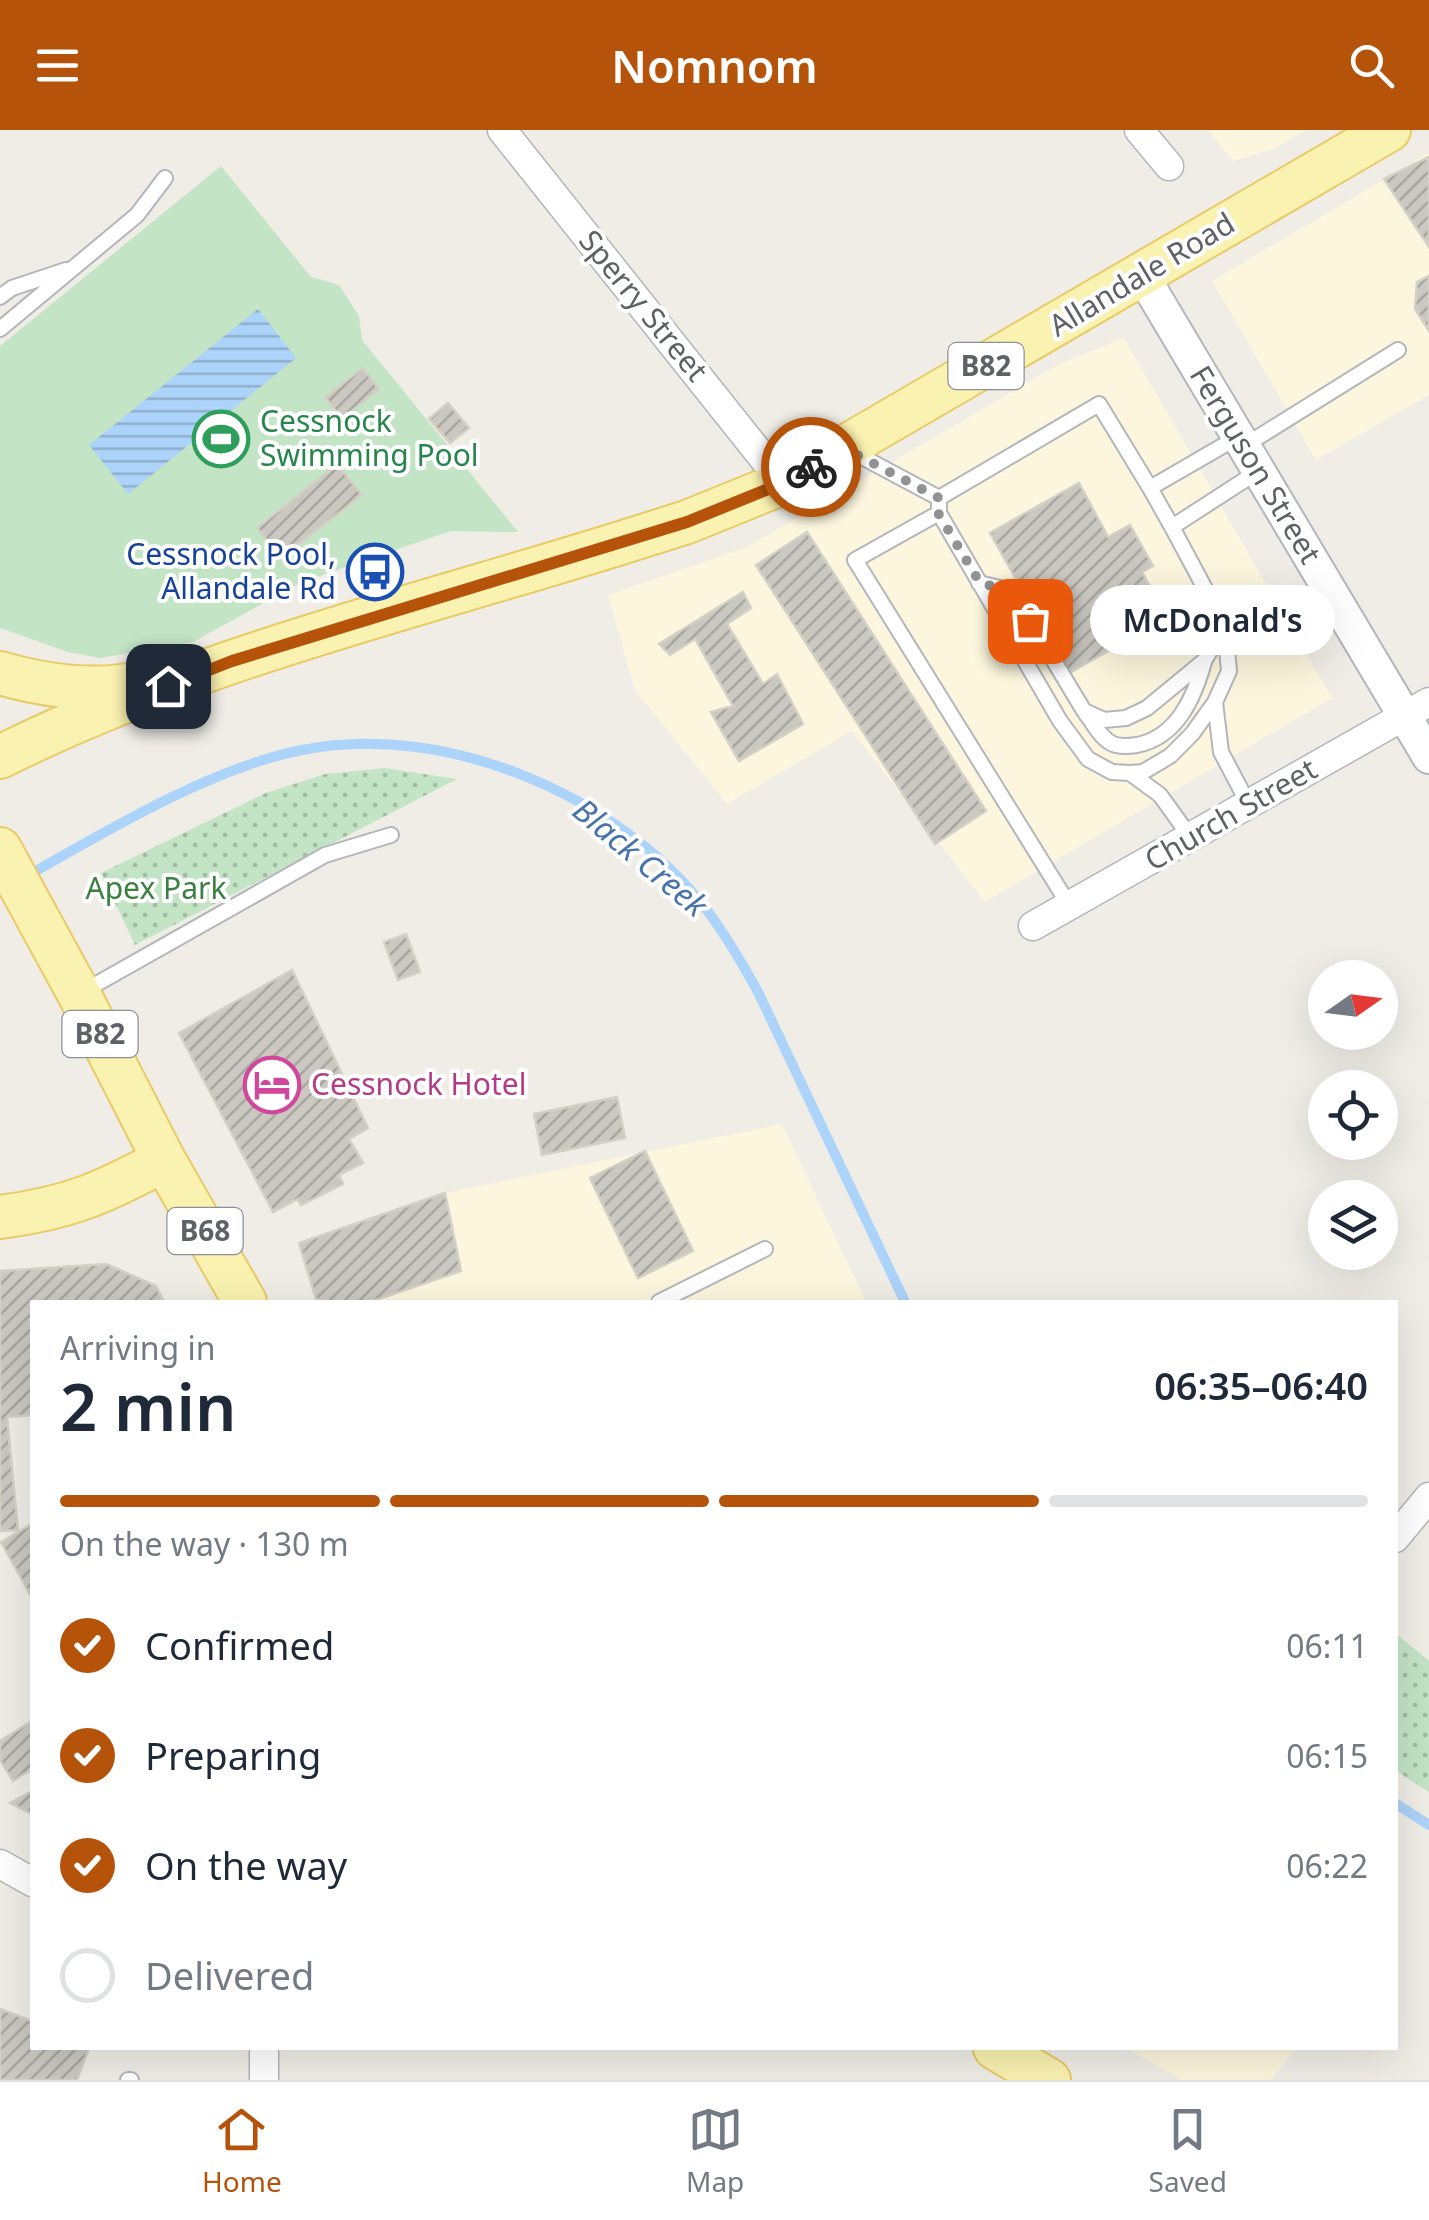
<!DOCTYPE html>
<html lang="en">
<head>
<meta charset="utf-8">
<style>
	body { margin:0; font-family:"Noto Sans",sans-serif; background:#f6f6f7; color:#1f2937; height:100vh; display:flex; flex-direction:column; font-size:38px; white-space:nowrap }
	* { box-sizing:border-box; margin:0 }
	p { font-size:32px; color:#747a83 }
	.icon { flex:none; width:55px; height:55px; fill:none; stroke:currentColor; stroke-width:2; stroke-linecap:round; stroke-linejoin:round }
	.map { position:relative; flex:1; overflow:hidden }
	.panel { position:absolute; left:30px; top:1170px; width:1368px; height:750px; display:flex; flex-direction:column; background:#fff; border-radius:0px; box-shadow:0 10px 40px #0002 }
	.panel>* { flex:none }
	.needle { width:65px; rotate:76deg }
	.tools { position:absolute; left:1308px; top:830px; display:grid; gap:20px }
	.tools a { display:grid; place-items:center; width:90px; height:90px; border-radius:50%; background:#fff; box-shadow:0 10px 40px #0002; font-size:50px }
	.pin { position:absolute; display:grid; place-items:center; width:85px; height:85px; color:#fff; margin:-42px; border-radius:20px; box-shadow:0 5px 15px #0006 }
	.courier { position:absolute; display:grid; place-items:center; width:100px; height:100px; margin:-50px; border:8px solid #b45309; border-radius:50%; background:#fff; color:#222; box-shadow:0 2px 12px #0007 }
	.bubble { position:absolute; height:70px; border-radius:35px; background:#fff; box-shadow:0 10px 40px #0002; font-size:32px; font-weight:600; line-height:70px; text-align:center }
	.summary em { font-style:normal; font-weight:600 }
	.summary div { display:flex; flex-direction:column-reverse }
	.summary { display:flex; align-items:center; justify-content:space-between; height:170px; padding:0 30px }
	h1 { font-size:65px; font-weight:600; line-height:75px }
	.bar { display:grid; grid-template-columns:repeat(4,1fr); gap:15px 10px; align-content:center; height:120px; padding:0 30px }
	.bar i { height:12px; border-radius:8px; background:#e0e1e3 }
	.bar .on { background:#b45309 }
	.bar p { grid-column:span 4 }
	ol { padding:0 30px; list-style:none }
	li { display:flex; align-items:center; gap:30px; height:110px }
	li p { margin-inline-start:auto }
	li .icon { padding:10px; border-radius:50%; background:#b45309; color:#fff; stroke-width:4 }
	li:last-child { color:#747a83 }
	li i { width:55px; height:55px; border:5px solid #e0e1e3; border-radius:50% }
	header { display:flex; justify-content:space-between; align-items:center; height:130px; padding:0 30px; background:#b45309; color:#fff; font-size:45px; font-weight:600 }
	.tabs { display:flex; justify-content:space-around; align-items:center; height:140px; border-top:2px solid #e0e1e3; background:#fff; font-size:28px; color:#747a83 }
	.tabs a { display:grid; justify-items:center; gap:5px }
	.tabs .on { color:#b45309 }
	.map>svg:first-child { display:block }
	.commercial { fill:#fcf6de }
	.grass { fill:url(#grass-dots) }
	.garden { fill:#c4e4c6 }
	.water { fill:url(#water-rules) }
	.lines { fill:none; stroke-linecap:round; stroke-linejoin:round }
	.stream { stroke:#acd3f9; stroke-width:10 }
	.building { fill:url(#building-hatch); stroke:#d3d0c5; stroke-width:2.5 }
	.service-casing { stroke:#b3b6ba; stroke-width:18 }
	.minor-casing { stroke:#b3b6ba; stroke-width:31 }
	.tertiary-casing { stroke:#b3b6ba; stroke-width:36 }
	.primary-casing { stroke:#e8cb66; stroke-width:46 }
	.service { stroke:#fff; stroke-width:14 }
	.minor { stroke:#fff; stroke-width:28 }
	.tertiary { stroke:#fff; stroke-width:32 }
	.primary { stroke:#faf2b0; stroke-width:42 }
	.done { stroke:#919292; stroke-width:10; stroke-dasharray:0 18 }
	.route { stroke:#b45309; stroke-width:12 }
	.labels { text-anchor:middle; stroke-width:8; stroke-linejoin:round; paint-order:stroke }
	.shield { fill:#fff; stroke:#8e9093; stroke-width:2.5 }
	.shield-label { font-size:28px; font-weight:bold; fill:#5e6165 }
	.street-label { font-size:30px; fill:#5e6165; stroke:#fff }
	.leisure-label { font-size:30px; fill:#27864d; stroke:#fff; text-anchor:start }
	.transit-label { font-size:30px; fill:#164399; stroke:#fff; text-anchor:end }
	.park-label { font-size:30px; fill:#3a8041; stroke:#fff }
	.hotel-label { font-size:30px; fill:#b23c85; stroke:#fff; text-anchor:start }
	.water-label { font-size:32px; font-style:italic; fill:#4973ab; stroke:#fff }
</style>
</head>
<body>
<header><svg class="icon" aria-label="menu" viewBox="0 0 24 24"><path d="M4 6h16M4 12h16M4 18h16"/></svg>Nomnom<svg class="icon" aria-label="search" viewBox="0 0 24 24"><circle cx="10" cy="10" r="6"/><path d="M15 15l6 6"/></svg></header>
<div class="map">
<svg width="1429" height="1950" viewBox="0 0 1429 1950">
	<defs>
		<pattern id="grass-dots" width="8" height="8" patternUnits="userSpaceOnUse" patternTransform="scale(2.5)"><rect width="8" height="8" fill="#c4e4c6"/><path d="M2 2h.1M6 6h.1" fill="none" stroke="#a2bca4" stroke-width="1.8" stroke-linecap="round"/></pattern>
		<pattern id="water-rules" width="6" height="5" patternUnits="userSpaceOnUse" patternTransform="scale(2.5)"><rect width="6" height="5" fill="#acd3f9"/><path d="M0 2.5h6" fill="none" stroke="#8fafcd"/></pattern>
		<pattern id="building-hatch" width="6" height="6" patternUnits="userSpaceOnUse" patternTransform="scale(2.5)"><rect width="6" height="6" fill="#cbc8c2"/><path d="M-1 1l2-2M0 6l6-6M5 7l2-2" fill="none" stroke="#a8a6a1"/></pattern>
	</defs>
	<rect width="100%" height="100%" fill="#efede6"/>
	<path class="commercial" d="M1208 0H1306L1274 19 1233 31Z
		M1429 23V265L1316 330 1212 151Z
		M1124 208 1332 568 985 772 852 601 727 674 635 560 608 465 747 417 1061 233Z
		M782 994 866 1172H329L299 1113 445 1063Z
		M1126 1918H1297L1271 1950H1182Z"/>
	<path class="grass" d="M385 638 457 649 135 815 101 743 266 663 325 644Z
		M1395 1503 1429 1531V1662L1395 1640Z"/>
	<path class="garden" d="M221 36 311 147 339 155 359 186 362 210 518 402 451 401 302 452 193 512 100 528 68 522 0 498V216Z"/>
	<path class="water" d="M258 179 296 228 128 364 89 315Z"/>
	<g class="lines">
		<path class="stream" d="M27 746C106 701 213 637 302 620 443 591 619 665 706 779 726 805 742 833 758 862L905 1172
			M1395 1673 1429 1695"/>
	</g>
	<path class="building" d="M1429 27V117L1384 49Z
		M1429 146V201L1415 179 1417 152Z
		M363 238 379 259 342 289 325 267Z
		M448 273 469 298 450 313 429 289Z
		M337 334 362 365 281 428 257 398Z
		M1079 353 1108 407 1130 395 1153 436 1142 442 1167 488 1069 543 990 403Z
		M807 402 986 681 935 714 756 435Z
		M743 462 751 478 727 494 763 554 777 544 803 594 739 631 711 582 733 576 695 509 670 525 659 514Z
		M406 804 420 842 398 850 384 812Z
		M292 840 368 998 349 1009 363 1033 339 1045 343 1054 301 1075 298 1069 273 1082 179 903Z
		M617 967 625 1008 542 1025 534 984Z
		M645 1021 693 1121 638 1148 590 1048Z
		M445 1063 461 1141 370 1172H323L316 1169 299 1113Z
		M106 1134 156 1156 164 1172H32V1285L7 1287 18 1400 0 1401V1141Z
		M32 1394V1468L1 1412Z
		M32 1591V1639L13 1651 0 1630V1611Z
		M32 1661V1684L10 1673Z
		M0 1879 32 1891V1918H89L77 1950H0Z"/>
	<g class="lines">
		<g class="service-casing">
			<path id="service" d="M0 167 12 158 66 140
				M0 199 137 85 165 48
				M1238 307 1150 358 1099 274 939 368V383L1060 591 1088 629 1112 642 1130 643 1143 642 1170 626 1192 604 1215 572 1229 541 1225 496 1172 397 1257 342
				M1244 316 1398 220
				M851 321 939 368
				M1150 358 1172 397
				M939 383 855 430 1069 775
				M979 453 1012 461 1084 581 1104 590 1126 588 1147 578 1204 531 1225 496
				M1215 572 1221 622 1249 675
				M1086 584C1094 594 1101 609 1113 614 1120 617 1130 616 1137 615 1177 607 1194 568 1204 532
				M1130 643 1160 665 1191 708
				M84 861 325 725 391 705
				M659 1172 765 1119
				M128 1950H131"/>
		</g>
		<g class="minor-casing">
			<path id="minor" d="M502 0 783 353
				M1139 0 1169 36
				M1033 796 1429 572
				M1395 1408 1429 1367
				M0 1734 32 1752
				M264 1950V1918"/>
		</g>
		<g class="tertiary-casing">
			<path id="tertiary" d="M1142 145 1429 627"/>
		</g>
		<g class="primary-casing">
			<path id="primary" d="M0 543C45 556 97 563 143 552
				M0 627C198 528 417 477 627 411L687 392 783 353 1389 0
				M0 719 79 864 164 1030 245 1172
				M0 1087C69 1078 103 1063 164 1030
				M995 1918 1049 1950"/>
		</g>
		<use href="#service" class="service"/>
		<use href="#minor" class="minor"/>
		<use href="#tertiary" class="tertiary"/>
		<use href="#primary" class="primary"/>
	</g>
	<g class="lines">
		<path class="done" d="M811 337 844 318 939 368 938 383 980 453 1012 461 1030 491"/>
		<path class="route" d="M168 556 232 531 687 392 783 353 811 337"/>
	</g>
	<defs>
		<g id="stadium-ring" transform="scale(2.875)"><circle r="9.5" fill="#fff" stroke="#2e9e5b" stroke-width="1.5"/><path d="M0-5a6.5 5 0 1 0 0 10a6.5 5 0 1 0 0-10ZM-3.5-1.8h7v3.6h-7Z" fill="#2e9e5b"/></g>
		<g id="bus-ring" transform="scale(2.875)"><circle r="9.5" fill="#fff" stroke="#1a4fb4" stroke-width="1.5"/><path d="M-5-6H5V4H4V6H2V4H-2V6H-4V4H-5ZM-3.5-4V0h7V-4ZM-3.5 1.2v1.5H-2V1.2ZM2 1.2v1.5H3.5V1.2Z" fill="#1a4fb4"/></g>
		<g id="hotel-ring" transform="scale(2.875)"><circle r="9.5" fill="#fff" stroke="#d1479c" stroke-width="1.5"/><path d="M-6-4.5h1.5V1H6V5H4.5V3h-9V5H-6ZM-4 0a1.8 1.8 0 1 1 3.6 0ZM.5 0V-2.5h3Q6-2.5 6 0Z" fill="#d1479c"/></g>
	</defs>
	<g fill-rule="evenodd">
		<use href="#stadium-ring" x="221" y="309"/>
		<use href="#bus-ring" x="375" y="442"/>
		<use href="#hotel-ring" x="272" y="955"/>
	</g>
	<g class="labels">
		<g class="shield">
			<rect x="948.5" y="213" width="75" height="46" rx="8"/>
			<rect x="62.5" y="881" width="75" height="46" rx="8"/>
			<rect x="167.5" y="1078" width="75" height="46" rx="8"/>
		</g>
		<g class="shield-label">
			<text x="986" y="246">B82</text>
			<text x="100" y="914">B82</text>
			<text x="205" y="1111">B68</text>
		</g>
		<g class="street-label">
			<text transform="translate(1142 145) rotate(-31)" y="10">Allandale Road</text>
			<text transform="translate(643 176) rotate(51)" y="10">Sperry Street</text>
			<text transform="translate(1255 335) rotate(59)" y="10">Ferguson Street</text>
			<text transform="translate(1231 685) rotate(-30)" y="10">Church Street</text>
		</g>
		<g class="leisure-label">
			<text x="260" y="302">Cessnock<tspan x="260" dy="34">Swimming Pool</tspan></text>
		</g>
		<g class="transit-label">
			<text x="336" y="435">Cessnock Pool,<tspan x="336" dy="34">Allandale Rd</tspan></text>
		</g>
		<g class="park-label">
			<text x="156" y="769">Apex Park</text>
		</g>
		<g class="hotel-label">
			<text x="311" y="965">Cessnock Hotel</text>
		</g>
		<g class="water-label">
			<text transform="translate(640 728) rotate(40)" y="11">Black Creek</text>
		</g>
	</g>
</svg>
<div class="tools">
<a><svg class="needle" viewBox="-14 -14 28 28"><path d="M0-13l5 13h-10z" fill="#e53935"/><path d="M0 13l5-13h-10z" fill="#747a83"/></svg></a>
<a><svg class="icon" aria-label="locate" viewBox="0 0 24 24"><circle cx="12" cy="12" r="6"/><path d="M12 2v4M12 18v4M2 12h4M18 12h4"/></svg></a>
<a><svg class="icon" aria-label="layers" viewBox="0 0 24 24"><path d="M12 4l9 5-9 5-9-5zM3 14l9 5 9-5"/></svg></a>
</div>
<div class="pin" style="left:1030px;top:491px;background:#ea580c"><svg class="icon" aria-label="bag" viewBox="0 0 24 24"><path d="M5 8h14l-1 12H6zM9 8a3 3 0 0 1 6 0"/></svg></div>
<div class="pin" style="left:168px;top:556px;background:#1f2937"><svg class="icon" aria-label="home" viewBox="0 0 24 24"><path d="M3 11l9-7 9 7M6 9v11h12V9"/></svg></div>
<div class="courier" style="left:811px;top:337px"><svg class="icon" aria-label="bike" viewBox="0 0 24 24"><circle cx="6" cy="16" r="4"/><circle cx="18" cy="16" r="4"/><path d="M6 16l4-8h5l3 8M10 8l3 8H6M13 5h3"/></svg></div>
<div class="bubble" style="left:1090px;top:455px;width:245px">McDonald's</div>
<section class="panel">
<div class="summary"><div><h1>2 min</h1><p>Arriving in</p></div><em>06:35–06:40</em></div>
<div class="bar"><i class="on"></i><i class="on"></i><i class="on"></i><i></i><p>On the way · 130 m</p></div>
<ol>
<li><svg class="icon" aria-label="check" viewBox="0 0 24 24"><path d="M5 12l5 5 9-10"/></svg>Confirmed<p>06:11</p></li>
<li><svg class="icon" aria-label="check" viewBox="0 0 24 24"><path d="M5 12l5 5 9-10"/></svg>Preparing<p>06:15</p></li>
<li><svg class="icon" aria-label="check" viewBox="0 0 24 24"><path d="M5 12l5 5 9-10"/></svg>On the way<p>06:22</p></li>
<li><i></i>Delivered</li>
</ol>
</section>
</div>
<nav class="tabs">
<a class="on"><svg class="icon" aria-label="home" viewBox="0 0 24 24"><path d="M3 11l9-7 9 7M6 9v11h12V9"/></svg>Home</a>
<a><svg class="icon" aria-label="map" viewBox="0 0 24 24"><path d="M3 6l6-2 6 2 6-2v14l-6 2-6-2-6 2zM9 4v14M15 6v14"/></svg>Map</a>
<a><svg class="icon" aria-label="saved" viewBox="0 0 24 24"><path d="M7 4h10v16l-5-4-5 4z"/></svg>Saved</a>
</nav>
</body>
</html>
